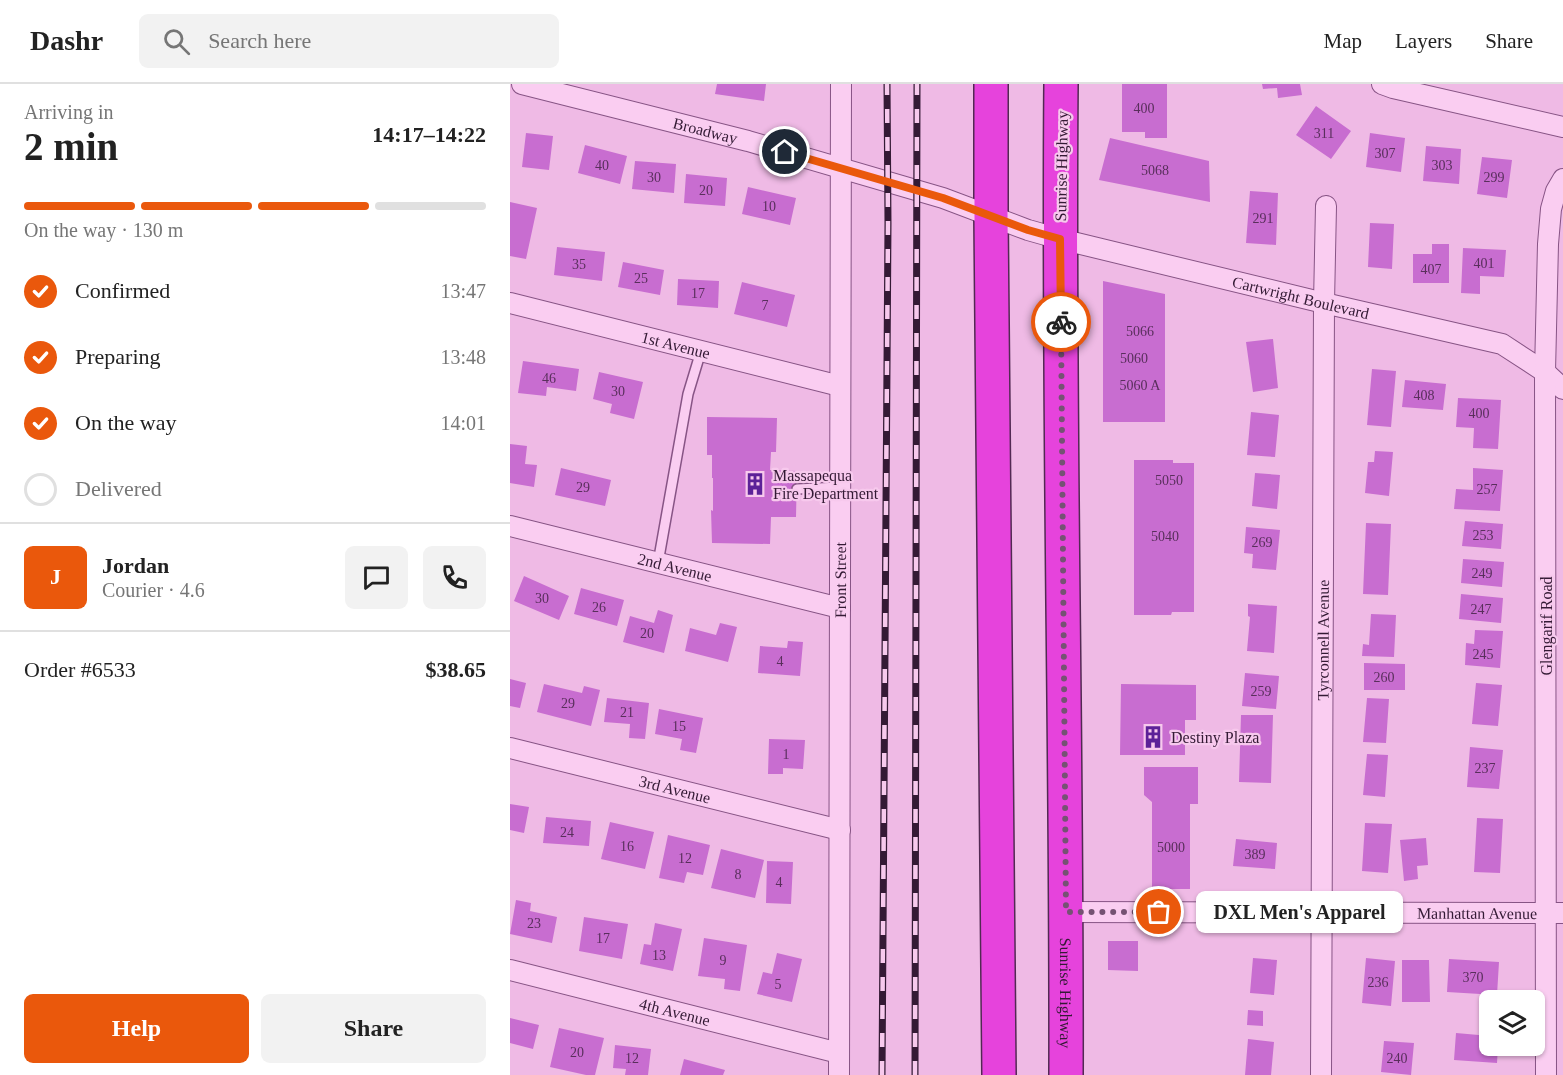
<!DOCTYPE html>
<html lang="en">
<head>
<meta charset="utf-8">
<style>
	body { margin:0; font-family:"Times New Roman",serif; background:#f2f2f2; color:#222; height:100vh; display:flex; flex-direction:column; font-size:22px; white-space:nowrap }
	* { box-sizing:border-box; margin:0 }
	p { font-size:20px; color:#767676 }
	.icon { flex:none; width:33px; height:33px; fill:none; stroke:currentColor; stroke-width:2; stroke-linecap:round; stroke-linejoin:round }
	.map { position:relative; flex:1; overflow:hidden }
	.sheet { display:flex; flex-direction:column; background:#fff; width:510px }
	.sheet>* { flex:none }
	.controls { position:absolute; left:969px; top:906px; display:grid; gap:12px }
	.controls a { display:grid; place-items:center; width:66px; height:66px; border-radius:9px; background:#fff; box-shadow:0 2px 4px #0004; font-size:30px }
	.pin { position:absolute; display:grid; place-items:center; width:51px; height:51px; color:#fff; margin:-26px; border:3px solid #fff; border-radius:50%; box-shadow:0 2px 6px #0007 }
	.courier { position:absolute; display:grid; place-items:center; width:60px; height:60px; margin:-30px; border:4px solid #ea580c; border-radius:50%; background:#fff; color:#222; box-shadow:0 2px 8px #0007 }
	.bubble { position:absolute; height:42px; border-radius:9px; background:#fff; box-shadow:0 2px 4px #0004; font-size:20px; font-weight:800; line-height:42px; text-align:center }
	.overview em { font-style:normal; font-weight:800 }
	.overview div { display:flex; flex-direction:column-reverse }
	.overview { display:flex; align-items:center; justify-content:space-between; height:102px; padding:0 24px }
	h1 { font-size:39px; font-weight:800; line-height:45px }
	.bar { display:grid; grid-template-columns:repeat(4,1fr); gap:9px 6px; align-content:center; height:72px; padding:0 24px }
	.bar i { height:8px; border-radius:4px; background:#e0e0e0 }
	.bar .selected { background:#ea580c }
	.bar p { grid-column:span 4 }
	.line { display:flex; align-items:center; gap:15px; padding:0 24px; border-top:2px solid #e0e0e0 }
	.line div { flex:1 }
	.round { display:grid; place-items:center; flex:none; width:63px; height:63px; border-radius:9px; background:#f2f2f2 }
	ol { padding:0 24px; list-style:none }
	li { display:flex; align-items:center; gap:18px; height:66px }
	li p { margin-inline-start:auto }
	li .icon { padding:6px; border-radius:50%; background:#ea580c; color:#fff; stroke-width:4 }
	li:last-child { color:#767676 }
	li i { width:33px; height:33px; border:3px solid #e0e0e0; border-radius:50% }
	.primary-button { display:flex; gap:12px; margin-top:auto; padding:12px 24px }
	.primary-button a { flex:1; height:69px; border-radius:9px; background:#ea580c; color:#fff; font-size:24px; font-weight:800; line-height:69px; text-align:center }
	.primary-button a+a { background:#f2f2f2; color:#222 }
	header { display:flex; align-items:center; gap:36px; box-sizing:border-box; height:84px; padding:0 30px; background:#fff; border-bottom:2px solid #e0e0e0 }
	header strong { font-size:28px }
	nav { display:flex; gap:33px; margin-inline-start:auto; font-size:21px }
	.search { width:420px; height:54px; background:#f2f2f2; display:flex; align-items:center; gap:15px; box-sizing:border-box; padding:0 21px; border-radius:9px; color:#767676; font-size:22px }
	main { display:flex; flex:1; min-height:0 }
	.map>svg:first-child { display:block }
	.building { fill:#c86dd0 }
	.lines { fill:none; stroke-linecap:round; stroke-linejoin:round }
	.lane-casing { stroke:#875485; stroke-width:12 }
	.street-casing { stroke:#875485; stroke-width:22 }
	.highway-casing { stroke:#522953; stroke-width:36 }
	.lane { stroke:#facdf1; stroke-width:9 }
	.street { stroke:#facdf1; stroke-width:20 }
	.highway { stroke:#e643dc; stroke-width:33 }
	.rail-casing { stroke:#341a35; stroke-width:7 }
	.rail { stroke:#f7c9ed; stroke-width:4.5; stroke-dasharray:14; stroke-linecap:butt }
	.done { stroke:#755273; stroke-width:6; stroke-dasharray:0 10.8 }
	.route { stroke:#ea580c; stroke-width:8 }
	.labels { text-anchor:middle; stroke-width:4.5; stroke-linejoin:round; paint-order:stroke }
	.number-label { font-size:14px; fill:#592f5c }
	.street-label { font-size:16px; fill:#341a35; stroke:#f7c9ed }
	.poi-label { font-size:16px; fill:#341a35; stroke:#f7c9ed; text-anchor:start }
</style>
</head>
<body>
<header>
<strong>Dashr</strong>
<div class="search"><svg class="icon" aria-label="search" viewBox="0 0 24 24"><circle cx="10" cy="10" r="6"/><path d="M15 15l6 6"/></svg>Search here</div>
<nav><a>Map</a><a>Layers</a><a>Share</a></nav>
</header>
<main>
<section class="sheet">
<div class="overview"><div><h1>2 min</h1><p>Arriving in</p></div><em>14:17–14:22</em></div>
<div class="bar"><i class="selected"></i><i class="selected"></i><i class="selected"></i><i></i><p>On the way · 130 m</p></div>
<ol>
<li><svg class="icon" aria-label="check" viewBox="0 0 24 24"><path d="M5 12l5 5 9-10"/></svg>Confirmed<p>13:47</p></li>
<li><svg class="icon" aria-label="check" viewBox="0 0 24 24"><path d="M5 12l5 5 9-10"/></svg>Preparing<p>13:48</p></li>
<li><svg class="icon" aria-label="check" viewBox="0 0 24 24"><path d="M5 12l5 5 9-10"/></svg>On the way<p>14:01</p></li>
<li><i></i>Delivered</li>
</ol>
<div class="line" style="height:108px"><b class="round" style="background:#ea580c;color:#fff">J</b><div><b>Jordan</b><p>Courier · 4.6</p></div><a class="round"><svg class="icon" aria-label="chat" viewBox="0 0 24 24"><path d="M4 5h16v11H9l-5 4z"/></svg></a><a class="round"><svg class="icon" aria-label="phone" viewBox="0 0 24 24"><path d="M5 4h4l2 5-3 2q2 4 5 5l2-3 5 2v4C11 20 4 13 5 4z"/></svg></a></div>
<div class="line" style="height:78px"><div>Order #6533</div><b>$38.65</b></div>
<div class="primary-button"><a>Help</a><a>Share</a></div>
</section>
<div class="map">
<svg width="1053" height="991" viewBox="0 0 1053 991">
	<rect width="100%" height="100%" fill="#efbae5"/>
	<path class="building" d="M207 0H256L254 17 205 10Z
		M612 0H657V54H635V48H612Z
		M752 0H790L792 11 768 14 767 4 753 5Z
		M806 22 841 47 821 75 786 51Z
		M16 49 43 52 39 86 12 83Z
		M860 49 895 54 891 88 856 83Z
		M600 54 699 77 700 118 589 96Z
		M75 61 117 72 110 100 68 89Z
		M916 62 951 65 949 100 913 97Z
		M972 73 1002 76 997 114 967 110Z
		M125 77 166 80 164 109 122 105Z
		M176 90 217 94 215 122 174 119Z
		M238 103 286 114 280 141 232 130Z
		M740 107 768 109 766 161 736 159Z
		M0 118 27 124 16 175 0 172Z
		M860 139 884 140 882 185 858 183Z
		M922 160H939V199H903V170H922Z
		M47 163 95 168 92 197 44 191Z
		M953 164 996 166 994 193 970 192V210L951 209Z
		M113 178 154 186 150 211 108 203Z
		M168 195 209 197 208 224 167 221Z
		M593 197 655 210V338H593Z
		M232 198 285 211 277 243 224 230Z
		M763 255 768 304 743 308 736 258Z
		M13 277 69 285 66 307 37 303 36 312 8 309Z
		M862 285 886 287 881 343 857 341Z
		M89 288 133 298 124 335 100 329 102 320 83 315Z
		M895 296 936 300 933 326 892 323Z
		M948 314 991 316 988 365 963 364 964 344 946 343Z
		M741 328 769 331 765 373 737 371Z
		M197 333 267 334 266 368H261L260 386 287 387 286 433H261L260 460 202 459 201 426 203 427V394H202V371H197Z
		M0 360 17 362 15 380 27 381 24 403 0 399Z
		M865 367 883 368 879 412 855 409 858 378H864Z
		M624 376H663V379H684V528H662L661 531H624Z
		M51 384 101 396 95 422 45 411Z
		M963 384 993 386 990 427 944 425 946 405 963 406Z
		M745 389 770 391 767 425 742 422Z
		M955 437 993 440 991 465 952 462Z
		M856 439 881 440 878 511 853 510Z
		M736 443 770 446 766 486 742 484 743 470 734 469Z
		M953 475 994 478 992 503 951 499Z
		M14 492 59 512 49 536 4 517Z
		M71 504 114 516 107 542 64 530Z
		M951 510 993 514 991 539 949 535Z
		M738 520 767 522 764 569 737 567 740 533 738 532Z
		M148 526 163 531 154 569 113 558 120 532 144 539Z
		M861 530 886 531 884 573 852 572 853 560 859 561Z
		M210 539 227 543 218 578 175 567 180 544 206 551Z
		M965 546 993 547 990 584 955 581 956 559 964 560Z
		M278 557 293 558 290 592 248 589 250 562 277 564Z
		M854 579 895 580V606H854Z
		M735 589 769 592 766 625 732 622Z
		M0 595 16 599 10 624 0 622Z
		M966 599 992 601 988 642 962 640Z
		M34 600 72 609 74 602 90 606 81 642 27 628Z
		M611 600 686 601V636H675V671H610Z
		M97 614 139 619 135 655 119 654 120 640 94 638Z
		M857 614 879 615 876 659 853 658Z
		M149 625 193 634 186 669 170 666 172 655 145 650Z
		M731 631H763L761 699 729 698Z
		M259 655 295 656 293 685 273 684V690H258Z
		M960 663 993 666 989 705 957 703Z
		M857 670 878 671 875 713 853 711Z
		M634 683H688V720H680V805H642V718L634 711Z
		M0 720 19 723 14 749 0 746Z
		M36 733 81 737 79 762 33 759Z
		M967 734 993 735 990 789 964 788Z
		M100 738 144 748 135 785 91 775Z
		M855 739 882 740 878 789 852 787Z
		M158 751 200 761 193 791 177 788 174 799 149 794Z
		M916 754 918 781 907 782 908 795 894 797 890 756Z
		M726 755 767 759 765 785 723 782Z
		M211 765 254 776 245 814 201 804Z
		M257 777 283 778 281 820 256 819Z
		M6 816 21 819 20 827 47 833 42 859 0 850Z
		M74 833 118 840 112 875 69 867Z
		M145 839 172 845 163 887 130 880 134 860 141 861Z
		M194 854 237 861 230 907 214 905 215 895 188 892Z
		M598 857H628V887L598 886Z
		M267 869 292 875 282 918 247 910 253 888 262 890Z
		M743 874 767 876 764 911 740 909Z
		M856 874 885 877 881 922 852 919Z
		M939 875 989 878 987 911 937 908Z
		M892 876H919L920 918H892Z
		M738 926 753 927V942L737 941Z
		M0 934 29 941 23 965 0 959Z
		M49 944 94 954 85 991H76L40 983Z
		M946 949 980 952V962H988L987 979 944 976Z
		M738 955 764 958 761 991H735Z
		M874 957 904 959 901 991 871 988Z
		M105 961 141 965 138 991H115L116 985 103 984Z
		M174 975 215 986 213 991H170Z"/>
	<g class="lines">
		<g class="lane-casing">
			<path id="lane" d="M287 405 330 403
				M148 479 178 310 191 267"/>
		</g>
		<g class="street-casing">
			<g id="street">
				<path id="s1" d="M12 0 238 57 433 114 518 146 550 155 814 219 992 260 1035 288 1053 305"/>
				<path d="M872 0 883 4 1053 43"/>
				<path id="s2" d="M0 219 330 302"/>
				<path id="s3" d="M0 442 330 524"/>
				<path id="s4" d="M0 664 330 746"/>
				<path id="s5" d="M557 828 1053 829"/>
				<path id="s6" d="M0 886 329 969"/>
				<path id="s7" d="M329 991 331 0"/>
				<path id="s8" d="M811 991 814 219 816 122"/>
				<path d="M1036 991 1035 288 1038 160 1041 125 1046 107 1053 95"/>
			</g>
		</g>
		<g class="highway-casing">
			<g id="highway">
				<path d="M481 0V132L489 991"/>
				<path id="s9" d="M551 0C548 330 557 661 556 991"/>
			</g>
		</g>
		<use href="#lane" class="lane"/>
		<use href="#street" class="street"/>
		<use href="#highway" class="highway"/>
		<g class="rail-casing">
			<path id="rail" d="M372 991 378 139 377 0
				M405 991 407 0"/>
		</g>
		<use href="#rail" class="rail"/>
	</g>
	<g class="lines">
		<path class="done" d="M551 238 556 828H649"/>
		<path class="route" d="M275 68 433 114 518 146 550 155 551 238"/>
	</g>
	<defs>
		<g id="building-bare" transform="scale(1.8)"><path d="M-4-6H4V6H1V3H-1V6H-4ZM-2.5-4.3h1.7v1.8h-1.7ZM.8-4.3h1.7v1.8H.8ZM-2.5-1h1.7V.8h-1.7ZM.8-1h1.7V.8H.8Z" fill="#5c2198" stroke="#f7c9ed" stroke-width="2.5" paint-order="stroke"/></g>
	</defs>
	<g fill-rule="evenodd">
		<use href="#building-bare" x="245" y="400"/>
		<use href="#building-bare" x="643" y="653"/>
	</g>
	<g class="labels">
		<g class="number-label">
			<text x="634" y="29">400</text>
			<text x="814" y="54">311</text>
			<text x="875" y="74">307</text>
			<text x="92" y="86">40</text>
			<text x="932" y="86">303</text>
			<text x="645" y="91">5068</text>
			<text x="144" y="98">30</text>
			<text x="984" y="98">299</text>
			<text x="196" y="111">20</text>
			<text x="259" y="127">10</text>
			<text x="753" y="139">291</text>
			<text x="974" y="184">401</text>
			<text x="69" y="185">35</text>
			<text x="921" y="190">407</text>
			<text x="131" y="199">25</text>
			<text x="188" y="214">17</text>
			<text x="255" y="226">7</text>
			<text x="630" y="252">5066</text>
			<text x="624" y="279">5060</text>
			<text x="39" y="299">46</text>
			<text x="630" y="306">5060 A</text>
			<text x="108" y="312">30</text>
			<text x="914" y="316">408</text>
			<text x="969" y="334">400</text>
			<text x="659" y="401">5050</text>
			<text x="73" y="408">29</text>
			<text x="977" y="410">257</text>
			<text x="973" y="456">253</text>
			<text x="655" y="457">5040</text>
			<text x="752" y="463">269</text>
			<text x="972" y="494">249</text>
			<text x="32" y="519">30</text>
			<text x="89" y="528">26</text>
			<text x="971" y="530">247</text>
			<text x="137" y="554">20</text>
			<text x="973" y="575">245</text>
			<text x="270" y="582">4</text>
			<text x="874" y="598">260</text>
			<text x="751" y="612">259</text>
			<text x="58" y="624">29</text>
			<text x="117" y="633">21</text>
			<text x="169" y="647">15</text>
			<text x="276" y="675">1</text>
			<text x="975" y="689">237</text>
			<text x="57" y="753">24</text>
			<text x="117" y="767">16</text>
			<text x="661" y="768">5000</text>
			<text x="745" y="775">389</text>
			<text x="175" y="779">12</text>
			<text x="228" y="795">8</text>
			<text x="269" y="803">4</text>
			<text x="24" y="844">23</text>
			<text x="93" y="859">17</text>
			<text x="149" y="876">13</text>
			<text x="213" y="881">9</text>
			<text x="963" y="898">370</text>
			<text x="868" y="903">236</text>
			<text x="268" y="905">5</text>
			<text x="67" y="973">20</text>
			<text x="122" y="979">12</text>
			<text x="887" y="979">240</text>
		</g>
		<g class="street-label">
			<text dy="6" stroke="none"><textPath href="#s1" startOffset="189">Broadway</textPath></text>
			<text transform="translate(551 82) rotate(-89)" y="6">Sunrise Highway</text>
			<text dy="6" stroke="none"><textPath href="#s1" startOffset="808">Cartwright Boulevard</textPath></text>
			<text dy="6" stroke="none"><textPath href="#s2" startOffset="171">1st Avenue</textPath></text>
			<text dy="6" stroke="none"><textPath href="#s3" startOffset="170">2nd Avenue</textPath></text>
			<text dy="6" stroke="none"><textPath href="#s7" startOffset="495">Front Street</textPath></text>
			<text transform="translate(1036 542) rotate(-90)" y="6">Glengarif Road</text>
			<text dy="6" stroke="none"><textPath href="#s8" startOffset="435">Tyrconnell Avenue</textPath></text>
			<text dy="6" stroke="none"><textPath href="#s4" startOffset="170">3rd Avenue</textPath></text>
			<text dy="6" stroke="none"><textPath href="#s5" startOffset="410">Manhattan Avenue</textPath></text>
			<text dy="6" stroke="none"><textPath href="#s9" startOffset="909">Sunrise Highway</textPath></text>
			<text dy="6" stroke="none"><textPath href="#s6" startOffset="170">4th Avenue</textPath></text>
		</g>
		<g class="poi-label">
			<text x="263" y="397">Massapequa<tspan x="263" dy="18">Fire Department</tspan></text>
			<text x="661" y="659">Destiny Plaza</text>
		</g>
	</g>
</svg>
<div class="controls">
<a><svg class="icon" aria-label="layers" viewBox="0 0 24 24"><path d="M12 4l9 5-9 5-9-5zM3 14l9 5 9-5"/></svg></a>
</div>
<div class="pin" style="left:649px;top:828px;background:#ea580c"><svg class="icon" aria-label="bag" viewBox="0 0 24 24"><path d="M5 8h14l-1 12H6zM9 8a3 3 0 0 1 6 0"/></svg></div>
<div class="pin" style="left:275px;top:68px;background:#1f2937"><svg class="icon" aria-label="home" viewBox="0 0 24 24"><path d="M3 11l9-7 9 7M6 9v11h12V9"/></svg></div>
<div class="courier" style="left:551px;top:238px"><svg class="icon" aria-label="bike" viewBox="0 0 24 24"><circle cx="6" cy="16" r="4"/><circle cx="18" cy="16" r="4"/><path d="M6 16l4-8h5l3 8M10 8l3 8H6M13 5h3"/></svg></div>
<div class="bubble" style="left:686px;top:807px;width:207px">DXL Men's Apparel</div>
</div>
</main>
</body>
</html>
